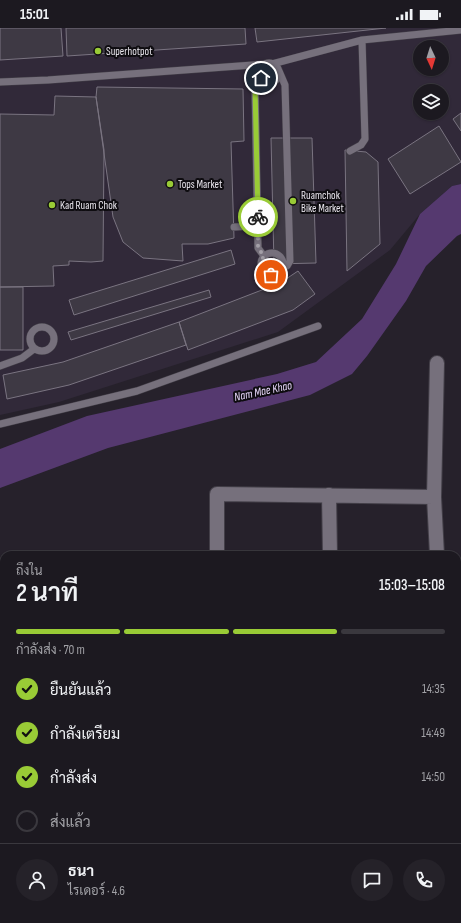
<!DOCTYPE html>
<html lang="th">
<head>
<meta charset="utf-8">
<style>
	body { margin:0; font-family:"Sofia Sans Condensed",Sarabun,sans-serif; background:#252229; color:#f1f3f6; height:100vh; display:flex; flex-direction:column; font-size:15px; white-space:nowrap }
	* { box-sizing:border-box; margin:0 }
	p { font-size:13px; color:#a0a0a5 }
	.icon { flex:none; width:22px; height:22px; fill:none; stroke:currentColor; stroke-width:2; stroke-linecap:round; stroke-linejoin:round }
	.map { position:relative; flex:1; overflow:hidden }
	.sheet { position:absolute; left:0px; top:523px; width:461px; height:372px; display:flex; flex-direction:column; background:#1c1920; border-radius:12px 12px 0 0; box-shadow:0 1px 3px #0004,0 0 0 1px #3a383e }
	.sheet>* { flex:none }
	.needle { width:26px; rotate:176deg }
	.fabs { position:absolute; left:413px; top:12px; display:grid; gap:8px }
	.fabs a { display:grid; place-items:center; width:36px; height:36px; border-radius:50%; background:#1c1920; box-shadow:0 1px 3px #0004,0 0 0 1px #3a383e; font-size:20px }
	.pin { position:absolute; display:grid; place-items:center; width:34px; height:34px; color:#fff; margin:-17px; border:2px solid #fff; border-radius:50%; box-shadow:0 1px 4px #0007 }
	.courier { position:absolute; display:grid; place-items:center; width:40px; height:40px; margin:-20px; border:3px solid #99cb36; border-radius:50%; background:#fff; color:#222; box-shadow:0 1px 5px #0007 }
	.headline em { font-style:normal; font-weight:600 }
	.headline div { display:flex; flex-direction:column-reverse }
	.headline { display:flex; align-items:center; justify-content:space-between; height:68px; padding:0 16px }
	h1 { font-size:26px; font-weight:600; line-height:30px }
	.bar { display:grid; grid-template-columns:repeat(4,1fr); gap:6px 4px; align-content:center; height:48px; padding:0 16px }
	.bar i { height:5px; border-radius:3px; background:#3a383e }
	.bar .selected { background:#99cb36 }
	.bar p { grid-column:span 4 }
	.line { display:flex; align-items:center; gap:10px; padding:0 16px; border-top:1px solid #3a383e }
	.line div { flex:1 }
	.round { display:grid; place-items:center; flex:none; width:42px; height:42px; border-radius:21px; background:#252229 }
	ol { padding:0 16px; list-style:none }
	li { display:flex; align-items:center; gap:12px; height:44px }
	li p { margin-inline-start:auto }
	li .icon { padding:4px; border-radius:50%; background:#99cb36; color:#111; stroke-width:4 }
	li:last-child { color:#a0a0a5 }
	li i { width:22px; height:22px; border:2px solid #3a383e; border-radius:50% }
	.status { display:flex; justify-content:space-between; align-items:center; height:28px; padding:0 20px; background:#1c1920; direction:ltr }
	.status svg { height:11px; fill:currentColor }
	.map>svg:first-child { display:block }
	.built { fill:#312939; fill-rule:evenodd }
	.water { fill:#55396f }
	.building { fill:#3e3944; stroke:#7a7481 }
	.lines { fill:none; stroke-linecap:round; stroke-linejoin:round }
	.lane-casing { stroke:#433f48; stroke-width:8 }
	.street-casing { stroke:#433f48; stroke-width:16 }
	.lane { stroke:#76707c; stroke-width:7 }
	.street { stroke:#76707c; stroke-width:14 }
	.done { stroke:#a4a0a8; stroke-width:4; stroke-dasharray:0 7.2 }
	.route { stroke:#99cb36; stroke-width:5 }
	.poi-dot { fill:#99cb36; stroke:#0e0c10; stroke-width:1.5 }
	.labels { text-anchor:middle; stroke-width:4; stroke-linejoin:round; paint-order:stroke }
	.poi-label { font-size:11px; fill:#e8e5ec; stroke:#0e0c10; text-anchor:start }
	.water-label { font-size:12px; font-style:italic; fill:#e8d8fa; stroke:#0e0c10 }
</style>
</head>
<body>
<div class="status"><b>15:01</b><svg viewBox="0 0 49 12"><path d="M0 12V9h3v3zM5 12V6h3v6zM10 12V3h3v9zM15 12V0h3v12zM26 1h20v11H26zM47 4h2v5h-2z"/></svg></div>
<div class="map">
<svg width="461" height="895" viewBox="0 0 461 895">
	<rect width="100%" height="100%" fill="#26212b"/>
	<path class="built" d="M0 0H461V156L452 158 420 186 390 222 278 304 59 374 0 387ZM420 19H442V41H420ZM420 63H442V85H420Z"/>
	<path class="water" d="M461 156V206L457 208 426 238 406 273 367 328 352 346 310 367 108 420 0 460V421L87 388 277 346 316 334 362 291 396 236 420 186 452 158Z"/>
	<path class="building" d="M0 0H61L63 28 0 32Z
		M66 0H245L246 16 67 28Z
		M255 0H386L257 14Z
		M97 59 243 61 244 113 231 114 234 210 208 216H182L183 233 143 230 123 214 113 189 96 69Z
		M55 68 96 69 104 122 103 233 91 234 69 233V237L53 238 54 258 0 259V86L54 87Z
		M461 85V103L453 91Z
		M439 98 461 134 410 166 388 131Z
		M271 110H312L316 235 274 236Z
		M345 122 366 124 378 134 380 216 347 243Z
		M231 222 235 236 74 287 69 272Z
		M298 243 315 266 293 282 188 322 179 294 280 255Z
		M0 259H23V322H0Z
		M209 262 211 269 71 312 68 304Z
		M179 294 186 317 69 357 7 371 3 347 63 334Z
		M457 785H461V800H457Z
		M457 838H461V857H457Z"/>
	<g class="lines">
		<g class="lane-casing">
			<path id="lane" d="M259 45a10 10 0 1 1 20 0a10 10 0 1 1-20 0Z
				M272 36 362 12 461 2
				M279 43 285 57 290 233 287 238 282 240
				M260 47 255 59 258 220 264 228
				M0 54 48 52 266 36
				M350 123 361 117 365 111 362 12
				M234 199 258 198
				M261 236a11 11 0 1 1 22 0a11 11 0 1 1-22 0Z
				M30 311a12 12 0 1 1 24 0a12 12 0 1 1-24 0Z
				M0 338 22 330 34 321
				M0 396 137 363 318 298"/>
		</g>
		<g class="street-casing">
			<path id="street" d="M437 335 434 469 437 527
				M329 467 330 527
				M217 527V466L434 469
				M0 541H4
				M0 707H4
				M457 726 461 740
				M457 872H461
				M0 878H4
				M217 891V895"/>
		</g>
		<use href="#lane" class="lane"/>
		<use href="#street" class="street"/>
	</g>
	<g class="lines">
		<path class="done" d="M258 189V220L264 228C259 236 262 245 271 247"/>
		<path class="route" d="M258 189 255 59 260 47 261 50"/>
	</g>
	<g class="poi-dot">
		<circle cx="98" cy="23" r="4"/>
		<circle cx="170" cy="156" r="4"/>
		<circle cx="293" cy="173" r="4"/>
		<circle cx="52" cy="177" r="4"/>
	</g>
	<g class="labels">
		<g class="poi-label">
			<text x="106" y="27">Superhotpot</text>
			<text x="178" y="160">Tops Market</text>
			<text x="301" y="171">Ruamchok<tspan x="301" dy="13">Bike Market</tspan></text>
			<text x="60" y="181">Kad Ruam Chok</text>
		</g>
		<g class="water-label">
			<text transform="translate(263 363) rotate(-12)" y="4">Nam Mae Khao</text>
		</g>
	</g>
</svg>
<div class="fabs">
<a><svg class="needle" viewBox="-14 -14 28 28"><path d="M0-13l5 13h-10z" fill="#e53935"/><path d="M0 13l5-13h-10z" fill="#a0a0a5"/></svg></a>
<a><svg class="icon" aria-label="layers" viewBox="0 0 24 24"><path d="M12 4l9 5-9 5-9-5zM3 14l9 5 9-5"/></svg></a>
</div>
<div class="pin" style="left:271px;top:247px;background:#ea580c"><svg class="icon" aria-label="bag" viewBox="0 0 24 24"><path d="M5 8h14l-1 12H6zM9 8a3 3 0 0 1 6 0"/></svg></div>
<div class="pin" style="left:261px;top:50px;background:#1f2937"><svg class="icon" aria-label="home" viewBox="0 0 24 24"><path d="M3 11l9-7 9 7M6 9v11h12V9"/></svg></div>
<div class="courier" style="left:258px;top:189px"><svg class="icon" aria-label="bike" viewBox="0 0 24 24"><circle cx="6" cy="16" r="4"/><circle cx="18" cy="16" r="4"/><path d="M6 16l4-8h5l3 8M10 8l3 8H6M13 5h3"/></svg></div>
<section class="sheet">
<div class="headline"><div><h1>2 นาที</h1><p>ถึงใน</p></div><em>15:03–15:08</em></div>
<div class="bar"><i class="selected"></i><i class="selected"></i><i class="selected"></i><i></i><p>กำลังส่ง · 70 m</p></div>
<ol>
<li><svg class="icon" aria-label="check" viewBox="0 0 24 24"><path d="M5 12l5 5 9-10"/></svg>ยืนยันแล้ว<p>14:35</p></li>
<li><svg class="icon" aria-label="check" viewBox="0 0 24 24"><path d="M5 12l5 5 9-10"/></svg>กำลังเตรียม<p>14:49</p></li>
<li><svg class="icon" aria-label="check" viewBox="0 0 24 24"><path d="M5 12l5 5 9-10"/></svg>กำลังส่ง<p>14:50</p></li>
<li><i></i>ส่งแล้ว</li>
</ol>
<div class="line" style="height:72px"><a class="round"><svg class="icon" aria-label="person" viewBox="0 0 24 24"><circle cx="12" cy="8" r="4"/><path d="M4 21q1-7 8-7t8 7"/></svg></a><div><b>ธนา</b><p>ไรเดอร์ · 4.6</p></div><a class="round"><svg class="icon" aria-label="chat" viewBox="0 0 24 24"><path d="M4 5h16v11H9l-5 4z"/></svg></a><a class="round"><svg class="icon" aria-label="phone" viewBox="0 0 24 24"><path d="M5 4h4l2 5-3 2q2 4 5 5l2-3 5 2v4C11 20 4 13 5 4z"/></svg></a></div>
</section>
</div>
</body>
</html>
